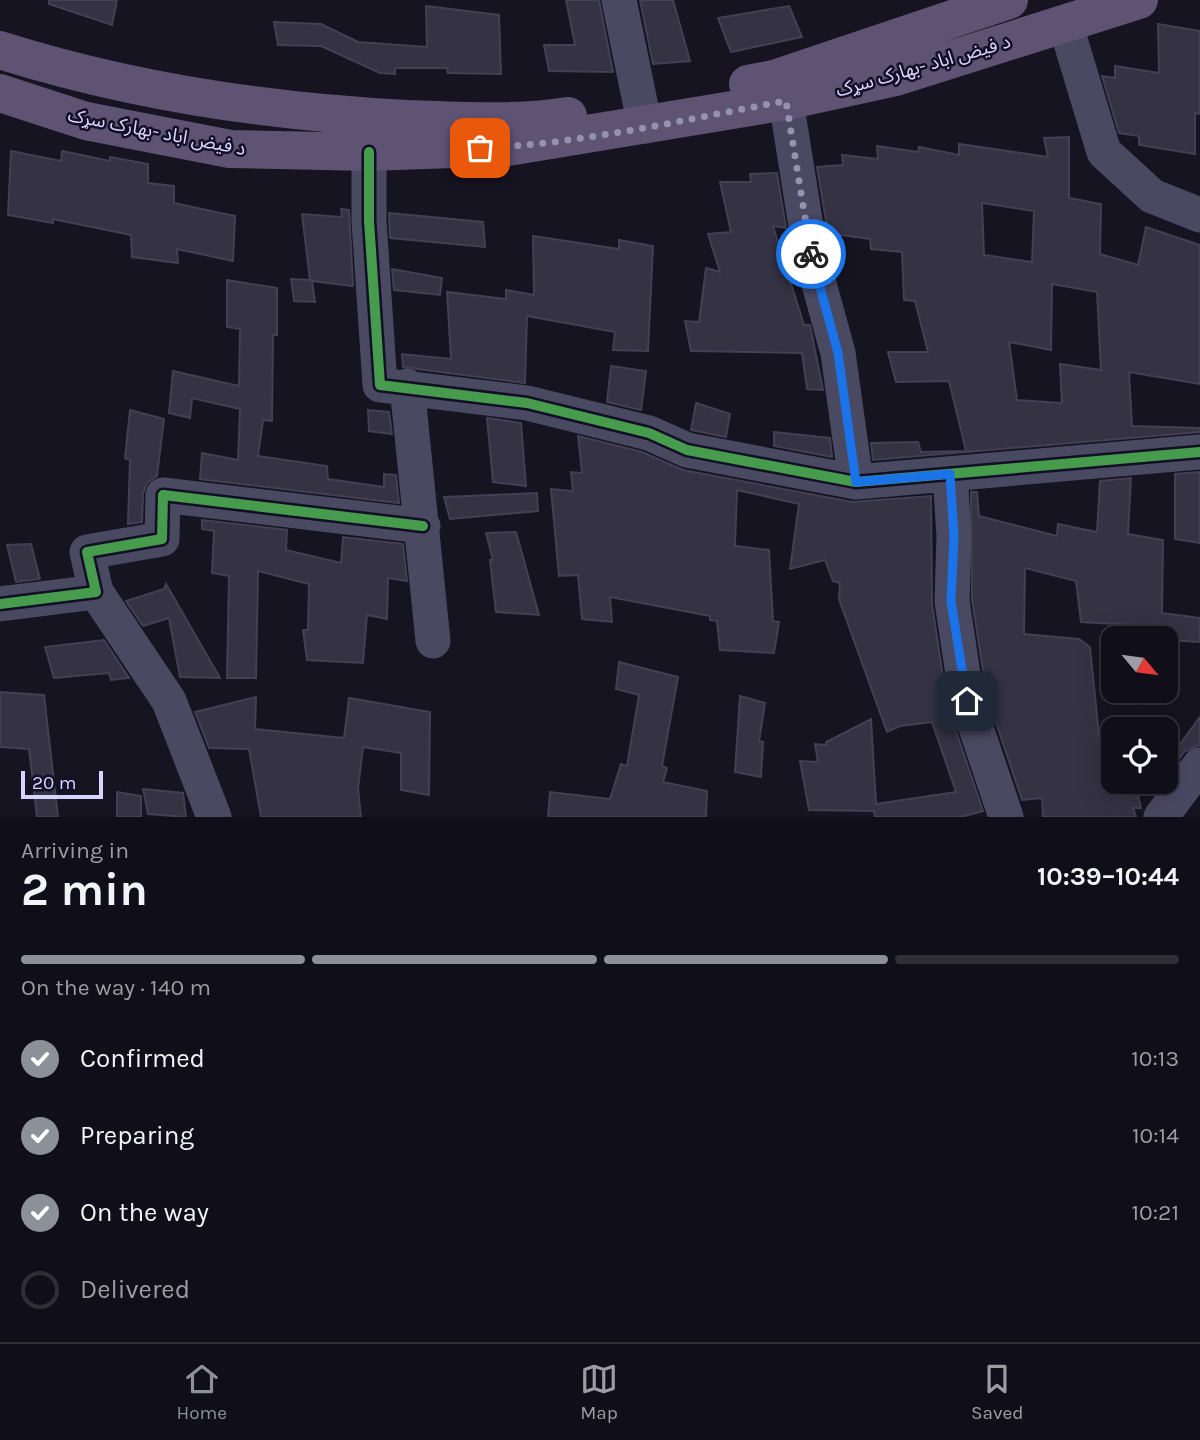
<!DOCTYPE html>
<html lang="en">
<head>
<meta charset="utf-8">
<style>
	body { margin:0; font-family:Karla,"Noto Sans Arabic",sans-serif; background:#1e1d26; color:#f1f3f6; height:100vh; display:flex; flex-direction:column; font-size:26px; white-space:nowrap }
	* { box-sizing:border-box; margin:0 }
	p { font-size:23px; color:#9c9ca2 }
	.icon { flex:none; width:38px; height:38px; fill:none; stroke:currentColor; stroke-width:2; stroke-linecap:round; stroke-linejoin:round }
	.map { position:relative; height:817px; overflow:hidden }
	.side { display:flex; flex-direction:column; background:#100f19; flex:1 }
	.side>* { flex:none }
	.needle { width:46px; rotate:119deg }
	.buttons { position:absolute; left:1101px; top:626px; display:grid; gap:14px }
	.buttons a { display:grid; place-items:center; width:77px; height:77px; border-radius:14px; background:#100f19; box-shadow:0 7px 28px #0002,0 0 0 2px #302f38; font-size:35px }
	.scale { position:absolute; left:21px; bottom:18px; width:82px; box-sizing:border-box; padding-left:7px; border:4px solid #d9d4ff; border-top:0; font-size:19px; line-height:24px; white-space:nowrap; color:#d9d4ff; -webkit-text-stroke:5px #130f26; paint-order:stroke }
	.pin { position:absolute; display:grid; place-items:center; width:60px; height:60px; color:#fff; margin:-30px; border-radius:14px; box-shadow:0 4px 10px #0006 }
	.courier { position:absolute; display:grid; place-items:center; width:70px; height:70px; margin:-35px; border:5px solid #1a73e8; border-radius:50%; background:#fff; color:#222; box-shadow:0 2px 9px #0007 }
	.summary em { font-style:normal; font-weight:700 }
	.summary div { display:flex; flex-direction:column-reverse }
	.summary { display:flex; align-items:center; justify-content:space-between; height:119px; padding:0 21px }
	h1 { font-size:46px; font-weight:700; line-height:52px }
	.bar { display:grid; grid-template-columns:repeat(4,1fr); gap:10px 7px; align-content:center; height:84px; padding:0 21px }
	.bar i { height:9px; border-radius:5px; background:#302f38 }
	.bar .active { background:#8c9099 }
	.bar p { grid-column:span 4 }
	ol { padding:0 21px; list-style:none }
	li { display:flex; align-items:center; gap:21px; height:77px }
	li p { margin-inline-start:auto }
	li .icon { padding:7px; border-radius:50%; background:#8c9099; color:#fff; stroke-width:4 }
	li:last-child { color:#9c9ca2 }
	li i { width:38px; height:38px; border:4px solid #302f38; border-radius:50% }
	.tab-bar { display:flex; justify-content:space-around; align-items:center; height:98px; border-top:2px solid #302f38; background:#100f19; font-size:19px; color:#9c9ca2 }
	.tab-bar a { display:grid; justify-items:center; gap:4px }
	.tab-bar .active { color:#8c9099 }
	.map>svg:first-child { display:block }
	.building { fill:#343243; stroke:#433f54; stroke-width:2; fill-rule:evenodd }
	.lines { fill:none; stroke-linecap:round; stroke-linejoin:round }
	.minor { stroke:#4a4962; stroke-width:35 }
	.major { stroke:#5e5373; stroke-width:38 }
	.cycleway-casing { stroke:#130f26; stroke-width:15 }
	.cycleway { stroke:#469c4c; stroke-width:10 }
	.done { stroke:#9591b1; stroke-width:7; stroke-dasharray:0 12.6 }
	.route { stroke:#1a73e8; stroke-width:9 }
	.labels { text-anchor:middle; stroke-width:5; stroke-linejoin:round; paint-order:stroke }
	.street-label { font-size:19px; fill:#d9d4ff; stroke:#130f26 }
</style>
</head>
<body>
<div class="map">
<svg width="1200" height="817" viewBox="0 0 1200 817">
	<rect width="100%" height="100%" fill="#161421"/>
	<path class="building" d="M49 0H117L112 25 49 4Z
		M566 0H599L613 72 549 71 544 45H575Z
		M640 0H673L690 61 653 64Z
		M426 6 499 15 501 74 448 73 447 68H395V74L380 73 321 46 278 45 274 22 321 24 358 42 427 47Z
		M789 6 802 37 731 52 718 18Z
		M1158 24 1200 31V114L1195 113V154L1139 145V136L1119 133 1102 76 1115 78V66L1159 73Z
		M1069 137V198L1101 204 1100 254 1138 265 1146 227 1200 245V384L1129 372 1132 426 1200 428V432L873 460 871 443 918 442 921 452 966 451 949 381 896 382 888 352H928L915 301 904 300 902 252 871 249 870 239 828 233 817 167 843 165 842 155 878 159 877 146 918 152 919 147 959 155V144L1048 157 1044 138ZM982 203 1034 211 1032 262 984 255ZM1052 284 1097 292 1101 370 1060 364 1062 403 1017 400 1009 342 1051 350Z
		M11 151 61 161 62 151 110 161V157L148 164V183L174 186V203L235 216 233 261 177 249 178 263 132 257 131 235 53 219V223L8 215Z
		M777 173 786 228 773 226 804 325H810L823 390 807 389 802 353 691 351 685 321 699 322 706 268 720 272 708 234 731 232 720 182H751L750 174Z
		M341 209 349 210 353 286 312 281 315 302 294 301 291 279 310 280 302 214 342 217Z
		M389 213 483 222 485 247 390 238Z
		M533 236 619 249V240L653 246 648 351 613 350 615 332 527 316 525 383 403 367 402 354 451 359 447 292 506 299V290L534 295Z
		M392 269 442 278 440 295 394 290Z
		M227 280 277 288V335H273L272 421 263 420 258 456 327 466 328 479 384 487V474L396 475 399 503 200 479 202 453 238 460 240 409 192 398 190 418 169 413 173 371 239 386 240 329 227 327Z
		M611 366 646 371 641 410 607 402Z
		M696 403 730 414 726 437 691 430Z
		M130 410 164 419 157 476 147 483 143 494 142 522 128 524 130 460 125 458Z
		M368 410 389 412 392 434 369 431Z
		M487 418 521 423 526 486 493 482Z
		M774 432 830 438 832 457 774 446Z
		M578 436 642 452 683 470 852 502 931 496 932 604 947 704 983 811 961 817H875L874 811 809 810 800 761 818 762 815 744 826 745V742L871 719 876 804 956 792 932 722 900 726 887 732 839 599 840 583 833 581 825 560 790 569 799 504 737 490 735 546 769 550 773 621 779 622 774 653 720 650 717 621 710 620V616L610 597 612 622 582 619 578 575 559 576 551 489 573 491 571 472 582 473Z
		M1200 472V543L1175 539V474Z
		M1131 478 1128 534 1163 540 1162 613 1200 618V642L1152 639 1151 626 1081 622 1076 581 1025 568 1024 634 1079 639 1090 647 1099 735 1113 762V782H1135L1141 808H1133L1136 817H1043L1042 798 1022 800 987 696 972 600 971 492H977L979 516 1057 536 1058 524 1097 532 1100 481Z
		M537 493 538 511 450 519 444 497Z
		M202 520 287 530 286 550 341 563 343 537 403 544 407 581 388 578 387 619 367 615 363 663 307 660 303 630H308L309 584 258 571 256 678H227L229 576 212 573 214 531 202 529Z
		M516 532 539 615 496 612 490 560H493L486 533Z
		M31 544 40 579 16 582 7 545Z
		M166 584 220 678 180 677 169 618 143 626 126 601 164 589Z
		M104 640 129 678 111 680 109 673 54 678 45 647Z
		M619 662 678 677 662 766 667 768 663 782 707 791 706 817H548L550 792 610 799 621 764 627 766 639 695 616 689Z
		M0 692 44 695 58 817H37L29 749 0 747Z
		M740 696 765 703 759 741 763 742 761 777 735 772Z
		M256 697 255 729 344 738 349 698 430 712 429 795 401 790V753L363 747 358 789 361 817H261L249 749 209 748 195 712Z
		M1200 717V745L1184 752 1166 777V763Z
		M143 789 183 793 186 817 148 814Z
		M117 792 141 796V817H117Z"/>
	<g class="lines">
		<path class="minor" d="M619 0 645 126
			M1065 23 1104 152 1152 196 1200 215
			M786 101 810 251 838 353 856 482
			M369 152V221L380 385 527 403 649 433 687 450 856 482 1200 452
			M407 386 433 641
			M950 474 954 536 952 601 967 701 1006 817
			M96 592 169 701 214 817
			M0 604 96 592 87 552 162 539 163 495 423 526
			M1161 817 1200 765"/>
		<path class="major" d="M0 50C133 92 269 112 408 119 458 121 518 124 568 116
			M748 84 774 79 1009 0
			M0 93 86 121 230 149 369 152 508 147 786 101 896 77 1139 0"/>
		<g class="cycleway-casing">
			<path id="cycleway" d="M369 152V221L380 385 527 403 649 433 687 450 856 482 1200 452
				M0 604 96 592 87 552 162 539 163 495 423 526"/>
		</g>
		<use href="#cycleway" class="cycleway"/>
	</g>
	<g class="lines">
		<path class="done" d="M480 148C582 144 686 119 786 101L811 254"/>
		<path class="route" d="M811 254 838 353 856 482 950 474 954 536 951 601 967 701"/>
	</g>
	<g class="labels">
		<g class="street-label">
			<text transform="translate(923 65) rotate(-16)" y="7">د فیض اباد -بهارک سړک</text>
			<text transform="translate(157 131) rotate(11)" y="7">د فیض اباد -بهارک سړک</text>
		</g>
	</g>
</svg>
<div class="buttons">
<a><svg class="needle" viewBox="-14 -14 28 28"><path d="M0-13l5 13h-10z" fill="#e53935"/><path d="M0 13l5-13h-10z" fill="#9c9ca2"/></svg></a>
<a><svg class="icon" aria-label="locate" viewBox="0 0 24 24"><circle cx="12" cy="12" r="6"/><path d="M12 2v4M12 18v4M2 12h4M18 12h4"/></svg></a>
</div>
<div class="scale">20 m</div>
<div class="pin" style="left:480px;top:148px;background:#ea580c"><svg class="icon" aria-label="bag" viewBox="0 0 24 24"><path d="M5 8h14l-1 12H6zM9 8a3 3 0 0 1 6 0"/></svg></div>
<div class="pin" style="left:967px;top:701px;background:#1f2937"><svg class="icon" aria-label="home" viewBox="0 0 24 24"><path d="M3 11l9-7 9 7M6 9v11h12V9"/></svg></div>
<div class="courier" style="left:811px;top:254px"><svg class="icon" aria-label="bike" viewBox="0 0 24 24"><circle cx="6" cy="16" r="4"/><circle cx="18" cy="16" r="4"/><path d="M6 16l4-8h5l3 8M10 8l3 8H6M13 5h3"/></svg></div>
</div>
<section class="side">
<div class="summary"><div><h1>2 min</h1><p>Arriving in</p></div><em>10:39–10:44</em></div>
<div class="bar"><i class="active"></i><i class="active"></i><i class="active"></i><i></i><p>On the way · 140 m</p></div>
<ol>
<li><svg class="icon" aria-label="check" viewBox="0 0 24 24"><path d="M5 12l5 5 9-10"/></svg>Confirmed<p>10:13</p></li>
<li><svg class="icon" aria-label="check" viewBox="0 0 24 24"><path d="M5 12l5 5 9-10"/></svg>Preparing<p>10:14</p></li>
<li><svg class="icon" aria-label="check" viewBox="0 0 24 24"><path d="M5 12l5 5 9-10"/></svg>On the way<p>10:21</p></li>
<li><i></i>Delivered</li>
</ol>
</section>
<nav class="tab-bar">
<a class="active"><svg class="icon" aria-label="home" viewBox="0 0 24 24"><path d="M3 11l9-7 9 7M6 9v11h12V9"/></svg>Home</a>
<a><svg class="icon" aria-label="map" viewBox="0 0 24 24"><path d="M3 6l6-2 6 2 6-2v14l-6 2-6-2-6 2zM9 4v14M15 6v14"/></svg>Map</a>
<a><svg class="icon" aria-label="saved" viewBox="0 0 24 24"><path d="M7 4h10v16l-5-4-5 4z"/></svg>Saved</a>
</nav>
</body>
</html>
